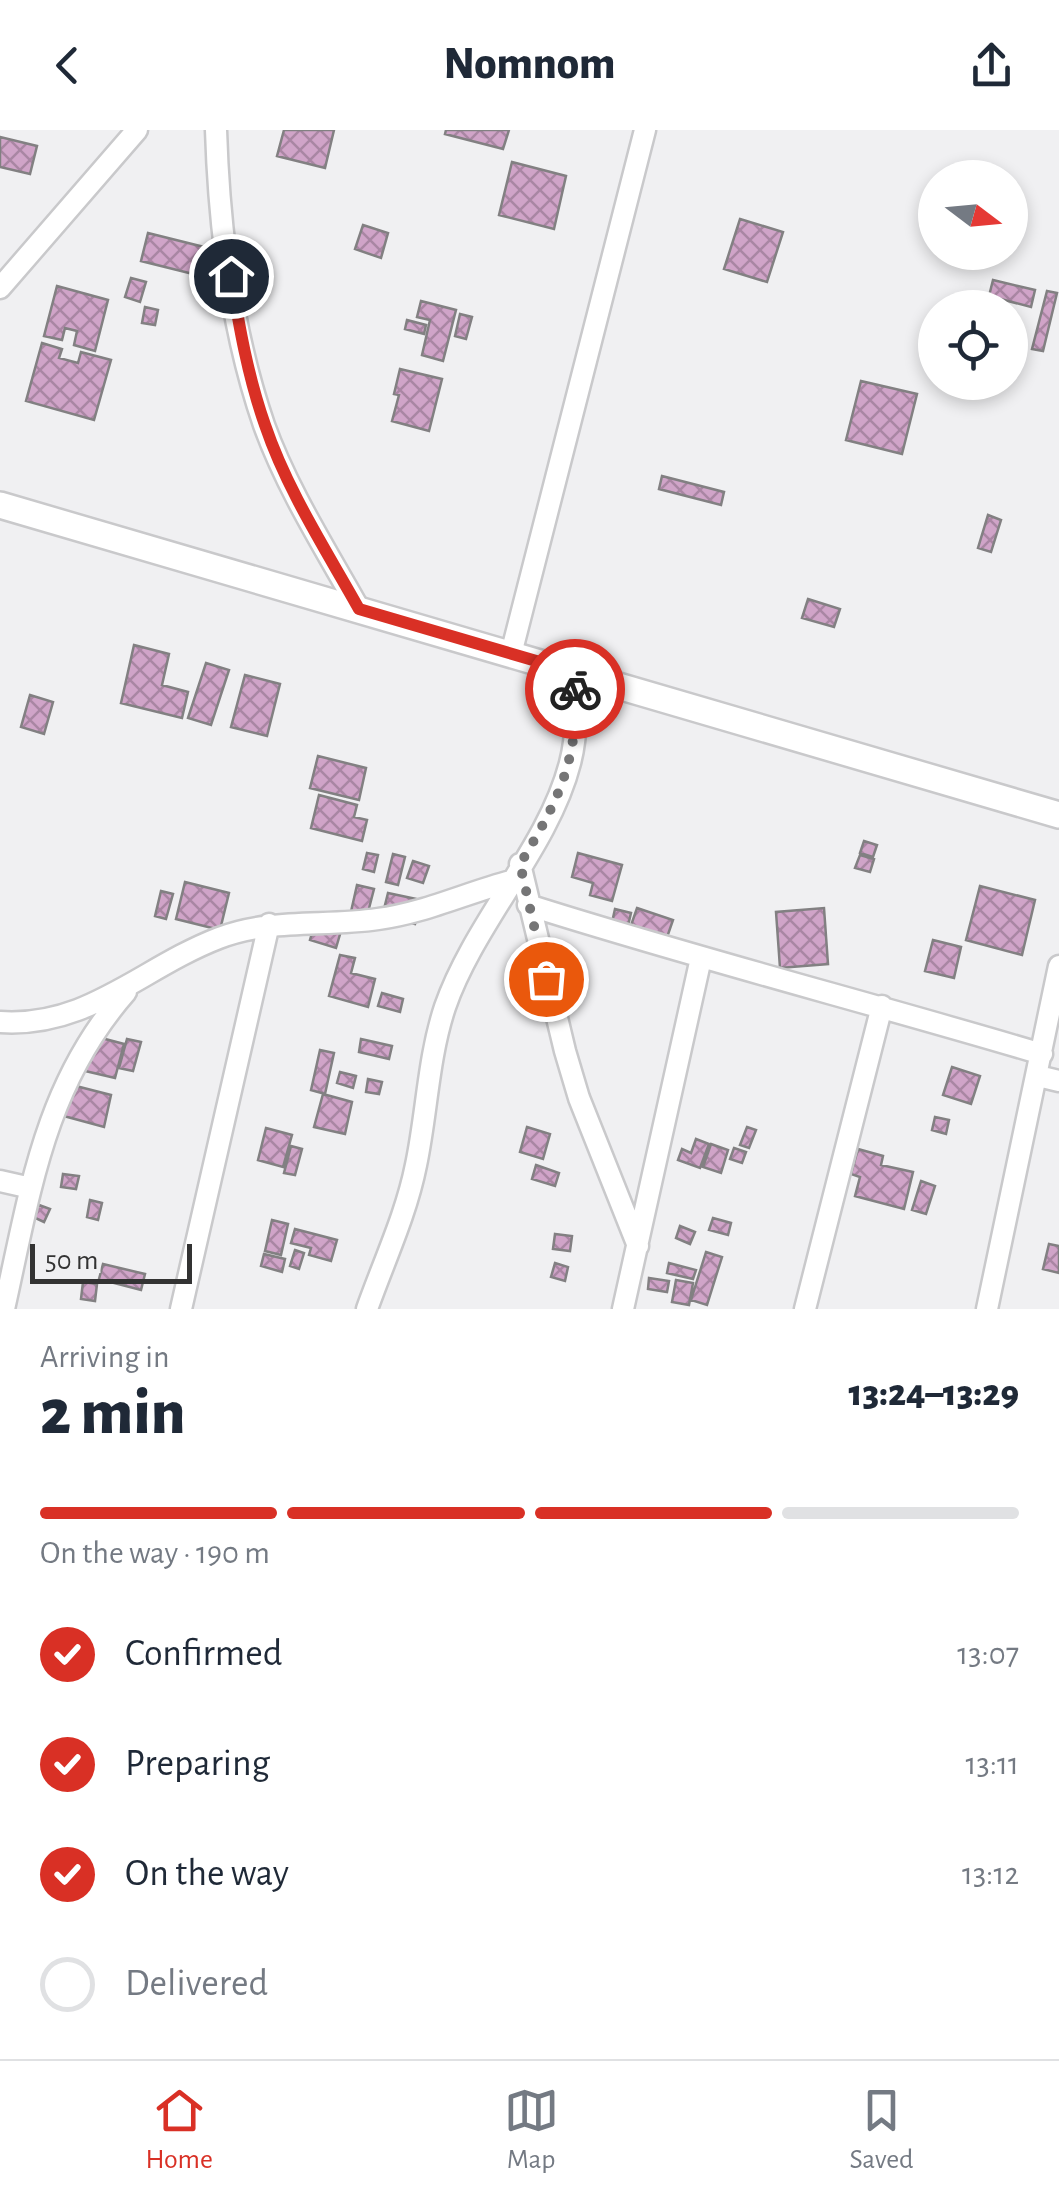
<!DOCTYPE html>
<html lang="en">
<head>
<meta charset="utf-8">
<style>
	body { margin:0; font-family:"Alegreya Sans",sans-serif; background:#f6f6f7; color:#1f2937; height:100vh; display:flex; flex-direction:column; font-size:38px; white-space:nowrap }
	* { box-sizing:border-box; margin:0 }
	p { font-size:32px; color:#747a83 }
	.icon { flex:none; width:55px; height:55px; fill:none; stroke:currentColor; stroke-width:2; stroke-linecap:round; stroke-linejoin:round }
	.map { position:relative; height:1179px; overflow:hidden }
	.drawer { display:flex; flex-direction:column; background:#fff; flex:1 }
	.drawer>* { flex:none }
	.needle { width:65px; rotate:106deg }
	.controls { position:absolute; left:918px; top:30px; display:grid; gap:20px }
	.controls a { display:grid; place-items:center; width:110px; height:110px; border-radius:50%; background:#fff; box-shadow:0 5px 15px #0003; font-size:50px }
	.scale { position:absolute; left:30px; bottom:25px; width:162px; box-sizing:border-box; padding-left:10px; border:5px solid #333; border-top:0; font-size:28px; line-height:35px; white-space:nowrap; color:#333; -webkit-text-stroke:8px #f0f0f2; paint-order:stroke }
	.pin { position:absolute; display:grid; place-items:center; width:85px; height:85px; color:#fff; margin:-42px; border:5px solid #fff; border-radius:50%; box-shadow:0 2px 10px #0007 }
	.courier { position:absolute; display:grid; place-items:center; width:100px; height:100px; margin:-50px; border:8px solid #d93025; border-radius:50%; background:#fff; color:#222; box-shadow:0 2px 12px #0007 }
	.headline em { font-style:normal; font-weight:800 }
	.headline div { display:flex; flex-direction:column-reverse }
	.headline { display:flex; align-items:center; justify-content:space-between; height:170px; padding:0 40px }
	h1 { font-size:65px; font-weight:800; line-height:75px }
	.bar { display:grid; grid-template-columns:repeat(4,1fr); gap:15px 10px; align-content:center; height:120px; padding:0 40px }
	.bar i { height:12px; border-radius:8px; background:#e0e1e3 }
	.bar .on { background:#d93025 }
	.bar p { grid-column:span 4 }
	ol { padding:0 40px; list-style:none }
	li { display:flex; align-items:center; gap:30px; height:110px }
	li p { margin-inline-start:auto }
	li .icon { padding:10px; border-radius:50%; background:#d93025; color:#fff; stroke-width:4 }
	li:last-child { color:#747a83 }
	li i { width:55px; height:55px; border:5px solid #e0e1e3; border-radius:50% }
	header { display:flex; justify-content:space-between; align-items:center; height:130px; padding:0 40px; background:#fff; font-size:45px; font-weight:800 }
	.tabs { display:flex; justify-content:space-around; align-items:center; height:140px; border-top:2px solid #e0e1e3; background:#fff; font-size:28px; color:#747a83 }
	.tabs a { display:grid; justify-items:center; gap:5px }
	.tabs .on { color:#d93025 }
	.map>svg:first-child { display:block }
	.building { fill:url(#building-cross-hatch); stroke:#828082; stroke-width:2.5 }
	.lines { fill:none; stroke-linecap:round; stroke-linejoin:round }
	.minor-casing { stroke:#c9c9cb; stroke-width:25 }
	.tertiary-casing { stroke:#c9c9cb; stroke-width:30 }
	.minor { stroke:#fff; stroke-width:20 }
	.tertiary { stroke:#fff; stroke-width:25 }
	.done { stroke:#757576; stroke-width:10; stroke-dasharray:0 18 }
	.route { stroke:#d93025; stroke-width:12 }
</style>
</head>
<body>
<header><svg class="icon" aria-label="back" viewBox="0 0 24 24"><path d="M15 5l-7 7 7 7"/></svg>Nomnom<svg class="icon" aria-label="share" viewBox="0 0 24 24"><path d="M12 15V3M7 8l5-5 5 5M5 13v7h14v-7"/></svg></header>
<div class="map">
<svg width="1059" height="1179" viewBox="0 0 1059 1179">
	<defs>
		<pattern id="building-cross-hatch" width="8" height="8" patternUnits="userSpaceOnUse" patternTransform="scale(2.5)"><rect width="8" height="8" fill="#d0a4c8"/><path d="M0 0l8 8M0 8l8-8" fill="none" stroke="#a986a3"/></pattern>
	</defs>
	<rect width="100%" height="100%" fill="#f0f0f2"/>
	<path class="building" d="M284 0H334L325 38 277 26Z
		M446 0H509L503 19 445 4Z
		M0 7 37 16 30 44 0 37Z
		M512 32 566 46 554 99 499 85Z
		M740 89 783 102 767 152 724 139Z
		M363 95 388 103 381 128 355 119Z
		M148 103 208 118 201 146 141 131Z
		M131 148 146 152 140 172 125 167Z
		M993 150 1035 160 1031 177 989 166Z
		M57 156 108 170 95 221 74 215 77 201 65 198 62 210 44 206Z
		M1047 161 1057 163 1043 221 1032 219Z
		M421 171 456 180 443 231 422 225 430 190 417 187Z
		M145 177 158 180 155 195 142 193Z
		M460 184 472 187 466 209 455 206Z
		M407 190 426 195 424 204 405 199Z
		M42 213 62 219 59 228 78 233 81 222 111 230 94 290 26 271Z
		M400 239 442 249 429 301 392 291 399 265 394 264Z
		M861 251 917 264 902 324 846 310Z
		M662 346 724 362 721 375 659 359Z
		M988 385 1001 390 991 422 978 418Z
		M808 469 840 479 834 497 802 488Z
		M134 515 169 524 162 555 188 562 182 588 121 573Z
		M206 533 229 540 211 595 188 588Z
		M245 545 280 554 267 606 231 597Z
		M30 565 53 572 44 604 21 597Z
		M318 626 366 638 359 670 310 658Z
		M319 665 357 675 354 687 367 690 362 711 311 698Z
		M864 711 877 715 873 727 860 723Z
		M367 723 378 725 374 742 363 739Z
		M578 723 622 735 612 771 590 765 593 753 572 747Z
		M393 724 405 727 398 755 386 752Z
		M860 725 874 729 870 742 855 738Z
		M413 731 429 736 423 753 407 748Z
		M185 752 229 763 220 800 176 789Z
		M357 755 374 759 366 790 350 786Z
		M980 756 1035 770 1022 825 966 810Z
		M161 761 173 764 166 789 155 786Z
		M388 763 421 770 415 794 382 787Z
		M637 778 673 790 664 816 628 804Z
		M824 778 828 834 780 838 776 782Z
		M615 779 631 783 624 813 608 810Z
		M317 786 343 794 336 818 310 810Z
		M933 810 961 817 954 848 925 841Z
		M340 825 355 828 351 843 375 849 368 877 329 866Z
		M382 863 403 869 400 882 378 876Z
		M90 905 124 914 115 948 81 940Z
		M127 909 141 912 133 941 119 938Z
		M361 909 392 916 389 929 359 922Z
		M320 920 334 923 325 964 311 960Z
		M952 937 980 946 971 974 943 965Z
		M340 942 356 946 353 958 337 953Z
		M368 949 382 952 379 964 366 962Z
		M72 955 111 965 104 997 64 986Z
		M323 964 352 972 345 1004 314 997Z
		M935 987 949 990 946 1004 932 1000Z
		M527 997 550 1004 543 1029 520 1022Z
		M747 997 756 1000 749 1018 740 1015Z
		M266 998 292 1005 283 1037 258 1030Z
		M696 1009 709 1014 700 1038 678 1030 682 1019 691 1023Z
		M711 1014 728 1020 721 1043 703 1037Z
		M291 1016 302 1019 295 1045 284 1043Z
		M734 1018 746 1022 742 1033 730 1029Z
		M858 1019 883 1026 881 1035 913 1042 904 1079 855 1066 860 1047 851 1044Z
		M536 1035 559 1043 555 1056 532 1049Z
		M63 1044 79 1046 76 1059 61 1057Z
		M921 1051 935 1056 926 1084 912 1080Z
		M90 1070 102 1073 98 1090 87 1087Z
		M39 1075 50 1079 44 1092 33 1087Z
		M713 1088 731 1093 728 1105 709 1100Z
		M272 1090 288 1094 281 1125 265 1121Z
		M680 1096 695 1102 690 1114 676 1108Z
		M295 1099 337 1110 331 1131 309 1125 311 1118 291 1113Z
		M555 1104 572 1106 570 1121 553 1119Z
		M1049 1114 1059 1116V1143L1043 1139Z
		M295 1120 304 1123 299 1139 290 1136Z
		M706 1122 722 1127 707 1175 691 1170Z
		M264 1124 285 1129 282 1142 261 1136Z
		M555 1133 568 1137 565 1151 551 1147Z
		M669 1133 696 1140 693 1149 667 1143Z
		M103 1134 145 1144 141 1160 99 1149Z
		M649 1148 669 1151 667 1162 648 1159Z
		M676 1150 693 1153 689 1175 672 1172Z
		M83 1152 97 1154 95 1171 81 1169Z"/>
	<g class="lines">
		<g class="minor-casing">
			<path id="minor" d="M216 0C219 97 232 202 264 295 287 359 326 420 359 479
				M0 158 137 0
				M511 524 645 0
				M520 734 565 921 579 968 638 1116
				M528 775C698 829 871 873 1042 924
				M0 892C88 898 141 838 219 808 271 788 324 797 378 789 424 783 466 763 511 751
				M1038 946 1059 951
				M0 1051 31 1058
				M4 1179C30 1063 44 955 126 862
				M181 1179 269 794
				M367 1179C384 1131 406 1085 416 1035 427 983 428 928 445 877 474 793 549 716 570 633 578 603 576 573 574 542
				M623 1179 701 828
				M805 1179 882 876
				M987 1179 1059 836"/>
		</g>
		<g class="tertiary-casing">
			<path id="tertiary" d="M0 375 1059 685"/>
		</g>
		<use href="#minor" class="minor"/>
		<use href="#tertiary" class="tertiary"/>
	</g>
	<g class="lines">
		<path class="done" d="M546 849 520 734C556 675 579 631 575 559"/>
		<path class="route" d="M231 146C239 196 248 247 265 295 287 360 326 420 359 479L574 542 575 559"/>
	</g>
</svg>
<div class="controls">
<a><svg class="needle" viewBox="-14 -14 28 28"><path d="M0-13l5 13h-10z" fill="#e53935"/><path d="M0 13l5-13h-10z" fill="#747a83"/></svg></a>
<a><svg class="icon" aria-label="locate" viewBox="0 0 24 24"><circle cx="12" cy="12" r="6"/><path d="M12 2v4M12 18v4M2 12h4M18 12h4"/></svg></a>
</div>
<div class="scale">50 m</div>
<div class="pin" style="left:546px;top:849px;background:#ea580c"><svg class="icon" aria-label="bag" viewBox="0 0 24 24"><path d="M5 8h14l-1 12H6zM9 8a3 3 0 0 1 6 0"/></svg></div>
<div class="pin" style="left:231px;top:146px;background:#1f2937"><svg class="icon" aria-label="home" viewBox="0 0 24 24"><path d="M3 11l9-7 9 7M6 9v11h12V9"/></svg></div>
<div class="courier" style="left:575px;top:559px"><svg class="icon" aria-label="bike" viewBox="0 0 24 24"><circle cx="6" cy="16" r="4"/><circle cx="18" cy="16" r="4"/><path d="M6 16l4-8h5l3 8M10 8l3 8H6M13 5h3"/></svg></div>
</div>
<section class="drawer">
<div class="headline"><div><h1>2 min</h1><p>Arriving in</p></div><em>13:24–13:29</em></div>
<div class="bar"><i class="on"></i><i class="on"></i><i class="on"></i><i></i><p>On the way · 190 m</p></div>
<ol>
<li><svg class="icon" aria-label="check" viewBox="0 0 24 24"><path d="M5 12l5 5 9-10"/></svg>Confirmed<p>13:07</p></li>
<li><svg class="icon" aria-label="check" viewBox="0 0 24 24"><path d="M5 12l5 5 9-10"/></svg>Preparing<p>13:11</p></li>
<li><svg class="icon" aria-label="check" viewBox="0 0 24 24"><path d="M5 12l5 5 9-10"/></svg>On the way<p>13:12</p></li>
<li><i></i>Delivered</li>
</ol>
</section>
<nav class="tabs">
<a class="on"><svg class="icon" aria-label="home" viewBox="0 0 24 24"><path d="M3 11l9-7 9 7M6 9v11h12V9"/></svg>Home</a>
<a><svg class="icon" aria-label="map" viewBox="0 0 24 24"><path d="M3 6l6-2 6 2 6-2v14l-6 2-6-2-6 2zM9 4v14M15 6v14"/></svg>Map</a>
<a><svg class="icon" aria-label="saved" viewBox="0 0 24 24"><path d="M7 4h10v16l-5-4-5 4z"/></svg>Saved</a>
</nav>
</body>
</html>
